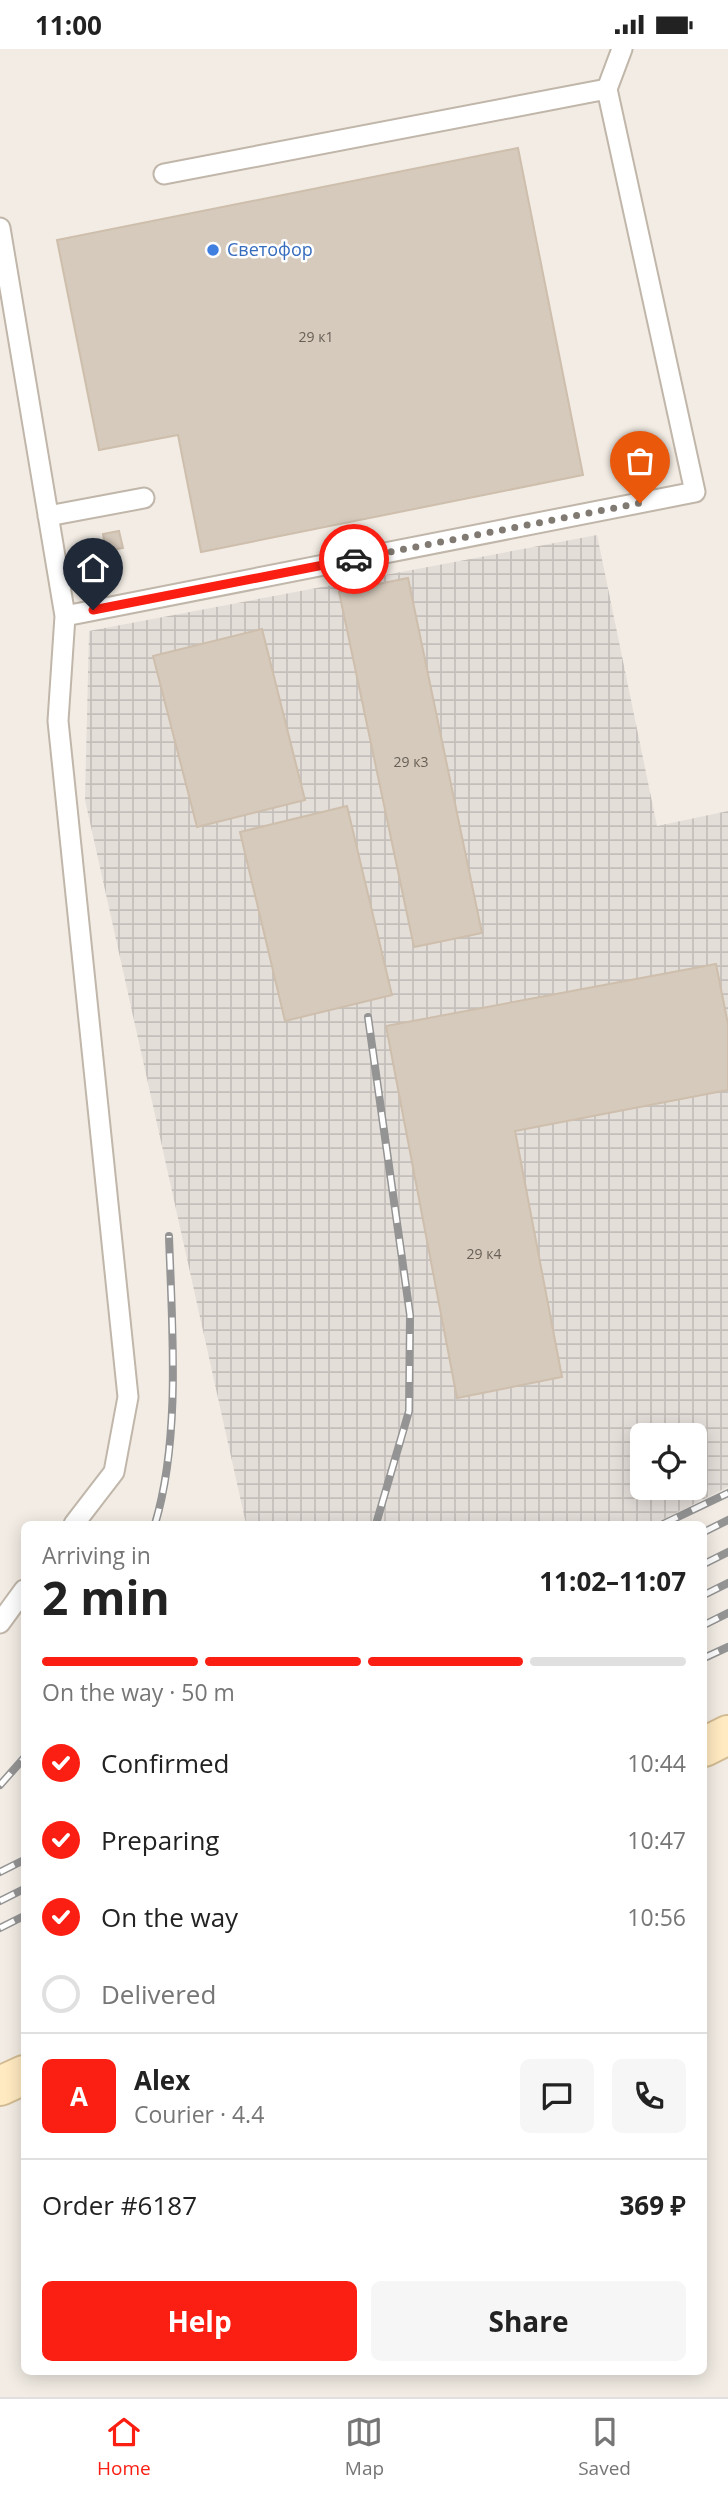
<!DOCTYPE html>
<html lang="en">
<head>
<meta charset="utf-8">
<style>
	body { margin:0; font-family:"Open Sans",sans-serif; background:#f6f6f6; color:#222; height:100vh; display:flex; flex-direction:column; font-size:26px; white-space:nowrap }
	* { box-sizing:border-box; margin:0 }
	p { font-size:23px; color:#767676 }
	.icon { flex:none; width:38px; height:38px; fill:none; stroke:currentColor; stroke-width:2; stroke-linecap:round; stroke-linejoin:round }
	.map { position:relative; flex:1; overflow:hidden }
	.details { position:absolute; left:21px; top:1472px; width:686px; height:854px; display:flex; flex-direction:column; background:#fff; border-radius:10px; box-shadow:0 4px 18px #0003 }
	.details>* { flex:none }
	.fabs { position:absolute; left:630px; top:1374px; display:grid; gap:14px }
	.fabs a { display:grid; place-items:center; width:77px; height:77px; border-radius:10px; background:#fff; box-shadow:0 4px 18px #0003; font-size:35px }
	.pin { position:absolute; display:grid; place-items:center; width:60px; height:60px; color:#fff; margin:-72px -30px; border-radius:50% 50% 50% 0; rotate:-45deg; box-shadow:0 0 7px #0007 }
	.pin .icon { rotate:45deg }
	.courier { position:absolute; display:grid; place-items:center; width:70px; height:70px; margin:-35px; border:5px solid #fb1e12; border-radius:50%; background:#fff; color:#222; box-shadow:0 2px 9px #0007 }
	.headline em { font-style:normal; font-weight:700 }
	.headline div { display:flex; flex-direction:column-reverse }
	.headline { display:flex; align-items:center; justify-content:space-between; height:119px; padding:0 21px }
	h1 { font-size:46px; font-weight:700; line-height:52px }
	.bar { display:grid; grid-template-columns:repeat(4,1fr); gap:10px 7px; align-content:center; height:84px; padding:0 21px }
	.bar i { height:9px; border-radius:5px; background:#e0e0e0 }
	.bar .on { background:#fb1e12 }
	.bar p { grid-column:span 4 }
	.line { display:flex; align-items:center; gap:18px; padding:0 21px; border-top:2px solid #e0e0e0 }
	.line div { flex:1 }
	.round { display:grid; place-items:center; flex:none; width:74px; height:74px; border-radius:10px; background:#f6f6f6 }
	ol { padding:0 21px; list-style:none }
	li { display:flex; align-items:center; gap:21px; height:77px }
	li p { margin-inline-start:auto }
	li .icon { padding:7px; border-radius:50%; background:#fb1e12; color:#fff; stroke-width:4 }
	li:last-child { color:#767676 }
	li i { width:38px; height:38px; border:4px solid #e0e0e0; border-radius:50% }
	.button { display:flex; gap:14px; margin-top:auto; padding:14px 21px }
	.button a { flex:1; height:80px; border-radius:10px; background:#fb1e12; color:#fff; font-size:28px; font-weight:700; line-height:80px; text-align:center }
	.button a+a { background:#f6f6f6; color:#222 }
	.status { display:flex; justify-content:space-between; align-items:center; height:49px; padding:0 35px; background:#fff; direction:ltr }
	.status svg { height:19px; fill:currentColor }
	.tab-bar { display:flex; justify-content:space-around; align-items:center; height:98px; border-top:2px solid #e0e0e0; background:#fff; font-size:19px; color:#767676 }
	.tab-bar a { display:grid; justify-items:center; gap:4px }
	.tab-bar .on { color:#fb1e12 }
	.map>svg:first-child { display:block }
	.industrial { fill:url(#industrial-grid); fill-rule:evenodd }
	.building { fill:#d6cabc; stroke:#cebeac; stroke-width:2 }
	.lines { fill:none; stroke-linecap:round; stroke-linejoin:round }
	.lane-casing { stroke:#c0b6a9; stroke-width:23 }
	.secondary-casing { stroke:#d3bc93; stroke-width:42 }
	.lane { stroke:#fff; stroke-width:19 }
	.secondary { stroke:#ffeac1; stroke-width:38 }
	.rail-casing { stroke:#949494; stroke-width:8 }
	.rail { stroke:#fff; stroke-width:5; stroke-dasharray:16; stroke-linecap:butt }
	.done { stroke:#817a72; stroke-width:7; stroke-dasharray:0 12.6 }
	.route { stroke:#fb1e12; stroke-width:9 }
	.shop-dot { fill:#3f7fe0; stroke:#fff; stroke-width:2.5 }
	.labels { text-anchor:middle; stroke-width:5; stroke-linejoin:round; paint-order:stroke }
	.number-label { font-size:14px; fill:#686056 }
	.shop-label { font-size:18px; fill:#366cbe; stroke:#fff; text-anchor:start }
</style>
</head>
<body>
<div class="status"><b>11:00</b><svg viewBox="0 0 49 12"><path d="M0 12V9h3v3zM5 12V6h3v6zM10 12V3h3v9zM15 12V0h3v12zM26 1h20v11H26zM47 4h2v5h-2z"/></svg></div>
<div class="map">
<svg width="728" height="2348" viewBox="0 0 728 2348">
	<defs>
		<pattern id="industrial-grid" width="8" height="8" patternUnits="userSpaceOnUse" patternTransform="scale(1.75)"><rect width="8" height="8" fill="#e4ded9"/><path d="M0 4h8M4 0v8" fill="none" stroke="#c5bfbb"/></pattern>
	</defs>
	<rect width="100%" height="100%" fill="#f2ece4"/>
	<path class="industrial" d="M597 486 657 777 728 762V1438L654 1475H246L85 751 89 582ZM642 1386H695V1438H642Z"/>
	<path class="building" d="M518 99 583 426 201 503 178 386 99 401 57 191Z
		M119 482 123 499 106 502 103 485Z
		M408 529 482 884 414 898 339 543Z
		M262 580 305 751 197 778 153 607Z
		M347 757 392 946 285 972 240 783Z
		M716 915 728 975V1041L515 1082 562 1328 457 1349 386 977Z"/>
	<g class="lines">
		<g class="lane-casing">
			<path id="lane" d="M164 125 607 40 622 0
				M0 179 65 567 58 672 128 1348 114 1423 74 1475
				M48 467 144 449
				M65 567 695 443 607 40
				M0 1574 24 1541"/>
		</g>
		<g class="secondary-casing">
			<path id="secondary" d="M704 1698 728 1686
				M0 2037 24 2026"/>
		</g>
		<use href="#lane" class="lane"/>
		<use href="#secondary" class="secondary"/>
		<g class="rail-casing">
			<path id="rail" d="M368 968 410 1266 409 1362 376 1475
				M155 1475C181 1388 172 1278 169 1187
				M663 1475 728 1444
				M704 1483 728 1471
				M704 1515 728 1503
				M704 1546 728 1534
				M704 1576 728 1564
				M704 1609 728 1598
				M0 1736 24 1709
				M0 1823 24 1811
				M0 1852 24 1840
				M0 1879 24 1867"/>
		</g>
		<use href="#rail" class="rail"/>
	</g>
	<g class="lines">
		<path class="done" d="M354 510 640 454"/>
		<path class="route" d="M93 561 354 510"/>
	</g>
	<circle class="shop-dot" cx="213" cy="201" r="7"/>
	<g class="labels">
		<g class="number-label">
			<text x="316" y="293">29 к1</text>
			<text x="411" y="718">29 к3</text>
			<text x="484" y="1210">29 к4</text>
		</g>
		<g class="shop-label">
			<text x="227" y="207">Светофор</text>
		</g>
	</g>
</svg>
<div class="fabs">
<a><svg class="icon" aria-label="locate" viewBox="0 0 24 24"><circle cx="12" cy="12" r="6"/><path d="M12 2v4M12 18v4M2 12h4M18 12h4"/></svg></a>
</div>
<div class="pin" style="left:640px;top:454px;background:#ea580c"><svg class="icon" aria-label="bag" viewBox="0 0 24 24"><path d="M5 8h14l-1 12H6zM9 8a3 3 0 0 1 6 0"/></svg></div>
<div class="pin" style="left:93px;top:561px;background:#1f2937"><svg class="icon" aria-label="home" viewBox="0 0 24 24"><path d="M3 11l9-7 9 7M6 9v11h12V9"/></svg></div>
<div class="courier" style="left:354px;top:510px"><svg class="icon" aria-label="car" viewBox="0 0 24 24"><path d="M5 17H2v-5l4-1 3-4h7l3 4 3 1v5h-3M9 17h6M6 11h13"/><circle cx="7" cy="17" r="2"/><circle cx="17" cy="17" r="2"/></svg></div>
<section class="details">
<div class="headline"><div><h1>2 min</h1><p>Arriving in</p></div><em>11:02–11:07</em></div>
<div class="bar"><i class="on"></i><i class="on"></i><i class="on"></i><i></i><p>On the way · 50 m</p></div>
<ol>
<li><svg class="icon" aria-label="check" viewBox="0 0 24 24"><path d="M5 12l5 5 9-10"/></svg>Confirmed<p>10:44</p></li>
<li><svg class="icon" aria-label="check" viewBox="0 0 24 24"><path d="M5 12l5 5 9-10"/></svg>Preparing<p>10:47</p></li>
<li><svg class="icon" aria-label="check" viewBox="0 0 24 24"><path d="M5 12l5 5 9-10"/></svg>On the way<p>10:56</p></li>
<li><i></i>Delivered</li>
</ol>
<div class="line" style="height:126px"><b class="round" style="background:#fb1e12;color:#fff">A</b><div><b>Alex</b><p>Courier · 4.4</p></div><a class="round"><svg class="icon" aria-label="chat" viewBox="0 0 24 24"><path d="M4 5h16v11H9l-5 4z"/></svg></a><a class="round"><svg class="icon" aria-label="phone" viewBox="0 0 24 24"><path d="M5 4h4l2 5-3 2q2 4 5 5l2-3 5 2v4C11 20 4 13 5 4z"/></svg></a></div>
<div class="line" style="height:91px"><div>Order #6187</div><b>369 ₽</b></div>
<div class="button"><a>Help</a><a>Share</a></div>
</section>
</div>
<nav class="tab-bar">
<a class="on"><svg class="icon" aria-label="home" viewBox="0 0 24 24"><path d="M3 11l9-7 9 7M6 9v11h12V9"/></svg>Home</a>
<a><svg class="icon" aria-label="map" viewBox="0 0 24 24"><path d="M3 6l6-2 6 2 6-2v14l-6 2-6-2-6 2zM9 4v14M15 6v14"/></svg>Map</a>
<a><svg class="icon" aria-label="saved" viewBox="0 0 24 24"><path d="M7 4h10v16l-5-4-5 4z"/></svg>Saved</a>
</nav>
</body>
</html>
